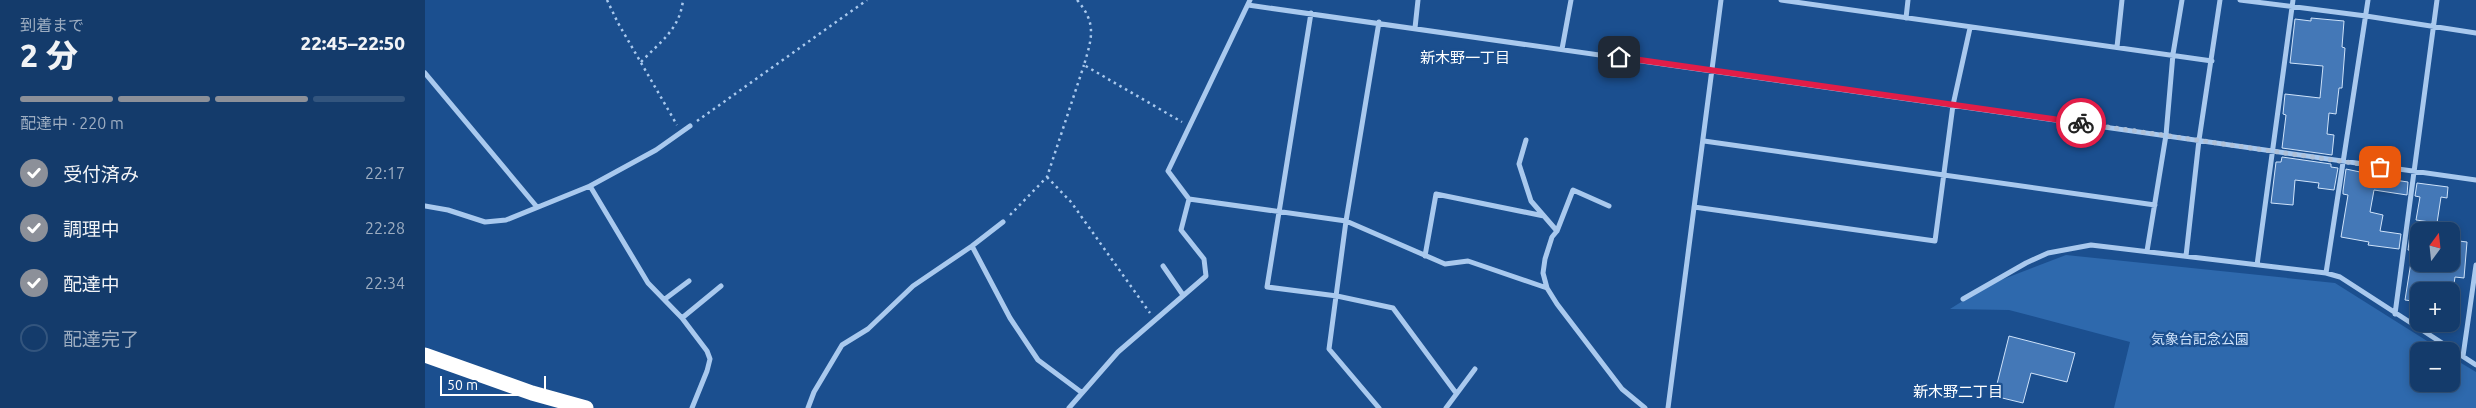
<!DOCTYPE html>
<html lang="ja">
<head>
<meta charset="utf-8">
<style>
	body { margin:0; font-family:Ubuntu,"Noto Sans JP",sans-serif; background:#214673; color:#f1f3f6; height:100vh; display:flex; flex-direction:column; font-size:19px; white-space:nowrap }
	* { box-sizing:border-box; margin:0 }
	p { font-size:16px; color:#9dadc1 }
	.icon { flex:none; width:28px; height:28px; fill:none; stroke:currentColor; stroke-width:2; stroke-linecap:round; stroke-linejoin:round }
	.map { position:relative; flex:1; overflow:hidden }
	.details { display:flex; flex-direction:column; background:#143b6b; width:425px }
	.details>* { flex:none }
	.needle { width:32px; rotate:15deg }
	.fabs { position:absolute; left:1985px; top:222px; display:grid; gap:10px }
	.fabs a { display:grid; place-items:center; width:50px; height:50px; border-radius:10px; background:#143b6b; box-shadow:0 2px 8px #0003,0 0 0 1px #33557e; font-size:25px }
	.scale { position:absolute; left:15px; bottom:12px; width:106px; box-sizing:border-box; padding-left:5px; border:2px solid #fff; border-top:0; font-size:14px; line-height:18px; white-space:nowrap; color:#fff; -webkit-text-stroke:4px #1b4f8f; paint-order:stroke }
	.pin { position:absolute; display:grid; place-items:center; width:42px; height:42px; color:#fff; margin:-21px; border-radius:10px; box-shadow:0 2px 8px #0006 }
	.courier { position:absolute; display:grid; place-items:center; width:50px; height:50px; margin:-25px; border:4px solid #e11d48; border-radius:50%; background:#fff; color:#222; box-shadow:0 1px 6px #0007 }
	.summary em { font-style:normal; font-weight:800 }
	.summary div { display:flex; flex-direction:column-reverse }
	.summary { display:flex; align-items:center; justify-content:space-between; height:85px; padding:0 20px }
	h1 { font-size:32px; font-weight:800; line-height:38px }
	.bar { display:grid; grid-template-columns:repeat(4,1fr); gap:8px 5px; align-content:center; height:60px; padding:0 20px }
	.bar i { height:6px; border-radius:4px; background:#33557e }
	.bar .current { background:#8c9099 }
	.bar p { grid-column:span 4 }
	ol { padding:0 20px; list-style:none }
	li { display:flex; align-items:center; gap:15px; height:55px }
	li p { margin-inline-start:auto }
	li .icon { padding:5px; border-radius:50%; background:#8c9099; color:#fff; stroke-width:4 }
	li:last-child { color:#9dadc1 }
	li i { width:28px; height:28px; border:2px solid #33557e; border-radius:50% }
	main { display:flex; flex:1; min-height:0 }
	.map>svg:first-child { display:block }
	.green { fill:#2e69ad }
	.building { fill:#4478b7; stroke:#cfe3fa }
	.lines { fill:none; stroke-linecap:round; stroke-linejoin:round }
	.path { stroke:#a9c9ee; stroke-width:2.5; stroke-dasharray:2.5 4; stroke-linecap:butt }
	.street { stroke:#a9c9ee; stroke-width:5 }
	.highway { stroke:#fff; stroke-width:15 }
	.done { stroke:#afc1d8; stroke-width:5; stroke-dasharray:0 9 }
	.route { stroke:#e11d48; stroke-width:6 }
	.labels { text-anchor:middle; stroke-width:4.5; stroke-linejoin:round; paint-order:stroke }
	.park-label { font-size:14px; fill:#cfe3fa; stroke:#1b4f8f }
	.neighbourhood-label { font-size:15px; fill:#fff; stroke:#1b4f8f }
</style>
</head>
<body>
<main>
<section class="details">
<div class="summary"><div><h1>2 分</h1><p>到着まで</p></div><em>22:45–22:50</em></div>
<div class="bar"><i class="current"></i><i class="current"></i><i class="current"></i><i></i><p>配達中 · 220 m</p></div>
<ol>
<li><svg class="icon" aria-label="check" viewBox="0 0 24 24"><path d="M5 12l5 5 9-10"/></svg>受付済み<p>22:17</p></li>
<li><svg class="icon" aria-label="check" viewBox="0 0 24 24"><path d="M5 12l5 5 9-10"/></svg>調理中<p>22:28</p></li>
<li><svg class="icon" aria-label="check" viewBox="0 0 24 24"><path d="M5 12l5 5 9-10"/></svg>配達中<p>22:34</p></li>
<li><i></i>配達完了</li>
</ol>
</section>
<div class="map">
<svg width="2051" height="408" viewBox="0 0 2051 408">
	<rect width="100%" height="100%" fill="#1b4f8f"/>
	<path class="green" d="M1641 255 1910 283 2018 351H1994V384H2026V357L2051 372V408H1689L1705 342 1584 310 1525 309 1563 285Z"/>
	<path class="building" d="M1886 18 1919 21 1917 47 1920 48 1917 88H1914L1911 114 1904 113 1902 134 1909 135 1907 155 1857 148 1861 115 1858 114 1860 94 1895 98 1898 66 1865 63 1870 19 1886 21Z
		M1857 157 1906 164V167L1913 168 1909 190 1893 188 1894 183 1870 180 1868 205 1846 203 1851 162H1856Z
		M1921 169 1935 172V175L1983 182 1982 195 1949 190 1945 212 1958 215 1955 231 1976 234 1974 249 1943 245 1944 242 1916 237 1923 195 1918 194V191Z
		M1992 183 2023 187 2022 198 2016 197 2012 223 1991 220 1995 197 1990 196Z
		M1985 235 1994 236V251L1983 250Z
		M2026 240 2042 242 2039 278 2030 277 2028 291H1994V302L1980 300 1986 262 2016 266 2017 264H2026Z
		M1584 336 1650 353 1642 382 1606 373 1598 403 1569 396Z"/>
	<g class="lines">
		<path class="path" d="M182 0 193 23 252 125
			M652 0C672 23 667 38 659 65L757 122
			M216 62C235 42 255 29 258 0
			M272 121 442 0
			M622 177 646 202 725 313
			M585 215 622 177 659 65"/>
		<path class="street" d="M1356 0 1787 61
			M1815 0 1941 16 2051 33
			M823 5 2051 180
			M886 13 842 287 912 296 968 308 1031 393
			M1481 18 1483 0
			M954 22 921 221 904 349 954 408
			M990 28 993 0
			M1692 47 1697 0
			M1137 49 1146 0
			M0 73 112 207
			M1101 140 1094 164 1106 201 1132 231
			M1279 141 1730 205
			M165 186 223 283 257 318 282 351 285 359 282 371 267 408
			M764 199 921 221 1020 264 1043 261 1122 288
			M0 206 23 210 60 222 81 220 165 186 231 150 265 126
			M1184 206 1148 190 1132 231 1127 237 1120 259 1118 273 1122 288 1132 304 1197 389 1220 408
			M1269 207 1510 241 1528 105 1545 28
			M547 246 585 318 613 360 656 392
			M1722 251 1741 135 1748 54 1757 0
			M1000 256 1011 194 1119 216
			M1761 256 1774 140 1795 0
			M1832 265 1868 0
			M738 266 758 295
			M1901 273 1943 0
			M240 299 264 281
			M1538 299 1601 263 1623 253 1666 245 1901 273 1915 277 2051 365
			M1970 314 2012 0
			M257 318 296 286
			M2038 356 2051 265
			M383 408 389 392 417 345 443 329 488 286 547 246 578 222
			M644 408 693 352 781 276 779 259 756 230 764 199 743 171 825 0
			M1021 408 1050 369
			M1243 408 1296 0"/>
		<path class="highway" d="M0 355 107 393 161 408"/>
	</g>
	<g class="lines">
		<path class="done" d="M1656 123 1955 167"/>
		<path class="route" d="M1194 57 1656 123"/>
	</g>
	<g class="labels">
		<g class="park-label">
			<text x="1775" y="344">気象台記念公園</text>
		</g>
		<g class="neighbourhood-label">
			<text x="1040" y="63">新木野一丁目</text>
			<text x="1533" y="397">新木野二丁目</text>
		</g>
	</g>
</svg>
<div class="fabs">
<a><svg class="needle" viewBox="-14 -14 28 28"><path d="M0-13l5 13h-10z" fill="#e53935"/><path d="M0 13l5-13h-10z" fill="#9dadc1"/></svg></a>
<a>+</a>
<a>−</a>
</div>
<div class="scale">50 m</div>
<div class="pin" style="left:1955px;top:167px;background:#ea580c"><svg class="icon" aria-label="bag" viewBox="0 0 24 24"><path d="M5 8h14l-1 12H6zM9 8a3 3 0 0 1 6 0"/></svg></div>
<div class="pin" style="left:1194px;top:57px;background:#1f2937"><svg class="icon" aria-label="home" viewBox="0 0 24 24"><path d="M3 11l9-7 9 7M6 9v11h12V9"/></svg></div>
<div class="courier" style="left:1656px;top:123px"><svg class="icon" aria-label="bike" viewBox="0 0 24 24"><circle cx="6" cy="16" r="4"/><circle cx="18" cy="16" r="4"/><path d="M6 16l4-8h5l3 8M10 8l3 8H6M13 5h3"/></svg></div>
</div>
</main>
</body>
</html>
